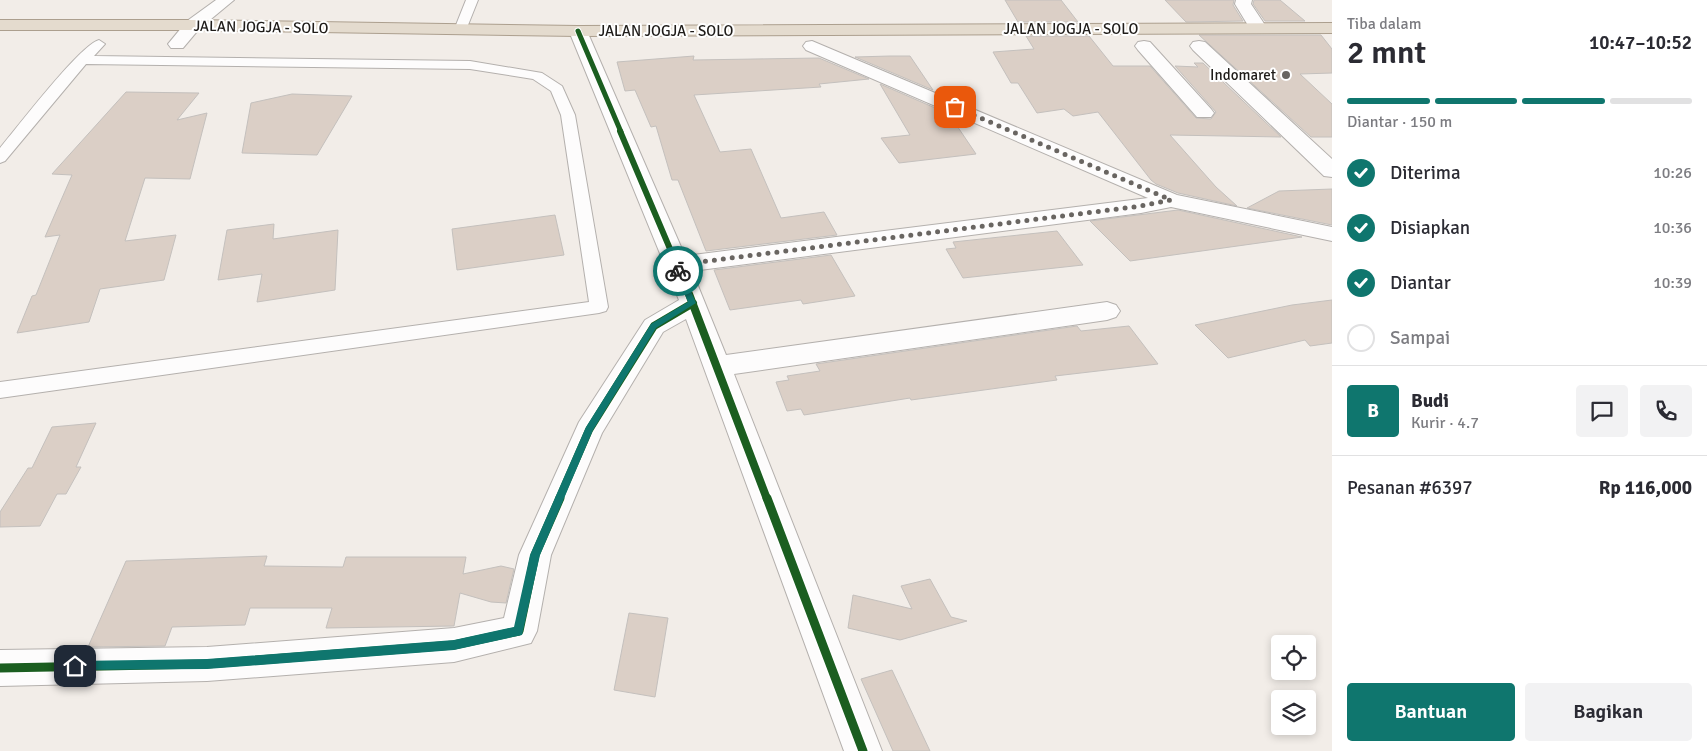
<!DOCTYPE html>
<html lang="id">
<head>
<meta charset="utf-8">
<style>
	body { margin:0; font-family:Signika,sans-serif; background:#f2f2f3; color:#2b2b33; height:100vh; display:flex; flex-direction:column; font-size:19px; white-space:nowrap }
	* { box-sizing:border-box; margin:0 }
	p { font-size:16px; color:#7c7c81 }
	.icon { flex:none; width:28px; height:28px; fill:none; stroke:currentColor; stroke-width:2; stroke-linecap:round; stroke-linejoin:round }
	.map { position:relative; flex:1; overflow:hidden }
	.details { display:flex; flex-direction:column; background:#fff; width:375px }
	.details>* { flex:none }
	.fabs { position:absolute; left:1271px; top:635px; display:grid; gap:10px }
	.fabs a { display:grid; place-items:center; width:45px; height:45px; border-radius:5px; background:#fff; box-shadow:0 2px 8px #0003; font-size:25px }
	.pin { position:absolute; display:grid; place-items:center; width:42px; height:42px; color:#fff; margin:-21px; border-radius:10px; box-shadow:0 2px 8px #0006 }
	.courier { position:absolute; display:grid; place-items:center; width:50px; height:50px; margin:-25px; border:4px solid #0f766e; border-radius:50%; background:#fff; color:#222; box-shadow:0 1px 6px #0007 }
	.headline em { font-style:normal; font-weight:600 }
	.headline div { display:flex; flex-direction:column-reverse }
	.headline { display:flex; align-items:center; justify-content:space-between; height:85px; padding:0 15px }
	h1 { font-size:32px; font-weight:600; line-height:38px }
	.bar { display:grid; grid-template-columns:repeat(4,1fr); gap:8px 5px; align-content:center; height:60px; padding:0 15px }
	.bar i { height:6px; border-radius:4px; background:#e1e1e2 }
	.bar .current { background:#0f766e }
	.bar p { grid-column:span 4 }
	.line { display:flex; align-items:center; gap:12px; padding:0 15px; border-top:1px solid #e1e1e2 }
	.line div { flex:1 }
	.round { display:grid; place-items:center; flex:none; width:52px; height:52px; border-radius:5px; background:#f2f2f3 }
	ol { padding:0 15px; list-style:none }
	li { display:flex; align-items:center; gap:15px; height:55px }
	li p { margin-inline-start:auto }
	li .icon { padding:5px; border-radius:50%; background:#0f766e; color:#fff; stroke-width:4 }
	li:last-child { color:#7c7c81 }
	li i { width:28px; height:28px; border:2px solid #e1e1e2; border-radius:50% }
	.primary-button { display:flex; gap:10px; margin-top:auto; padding:10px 15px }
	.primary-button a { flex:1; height:58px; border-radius:5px; background:#0f766e; color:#fff; font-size:20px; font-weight:600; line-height:58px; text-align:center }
	.primary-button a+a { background:#f2f2f3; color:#2b2b33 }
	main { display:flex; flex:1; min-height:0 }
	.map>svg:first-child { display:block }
	.building { fill:#dbcfc6; stroke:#c4c0bd }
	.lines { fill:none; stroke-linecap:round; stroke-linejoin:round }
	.service-casing { stroke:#b4b0ad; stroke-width:2 }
	.minor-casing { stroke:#b4b0ad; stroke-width:2 }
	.secondary-casing { stroke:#b4b0ad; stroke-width:2 }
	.trunk-casing { stroke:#ac9f8e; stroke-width:2 }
	.service { fill:#fdfcfc; fill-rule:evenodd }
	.minor { fill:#fdfcfc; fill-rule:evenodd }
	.secondary { fill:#fdfcfc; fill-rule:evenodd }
	.trunk { fill:#e4dbce; fill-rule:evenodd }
	.cycleway-far3-casing { stroke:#fff; stroke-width:7 }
	.cycleway-far2-casing { stroke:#fff; stroke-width:9 }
	.cycleway-far1-casing { stroke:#fff; stroke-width:11 }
	.cycleway-casing { stroke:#fff; stroke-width:12 }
	.cycleway-far3 { stroke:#1b5e20; stroke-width:5 }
	.cycleway-far2 { stroke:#1b5e20; stroke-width:6 }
	.cycleway-far1 { stroke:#1b5e20; stroke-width:8 }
	.cycleway { stroke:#1b5e20; stroke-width:9 }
	.route { fill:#0f766e }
	.done { stroke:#696561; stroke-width:5; stroke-dasharray:0 9 }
	.poi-dot { fill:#696561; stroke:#fff; stroke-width:2 }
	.labels { text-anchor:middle; stroke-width:4; stroke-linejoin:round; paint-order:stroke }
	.far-street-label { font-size:15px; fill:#1f1c19; stroke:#fff }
	.far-poi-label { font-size:15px; fill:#1f1c19; stroke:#fff; text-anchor:end }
</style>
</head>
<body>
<main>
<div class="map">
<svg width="1332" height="751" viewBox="0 0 1332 751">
	<rect width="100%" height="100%" fill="#f2ede8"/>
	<path class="building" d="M1005 0H1061L1078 22H1018Z
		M1165 0H1234L1233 5 1243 21 1186 22Z
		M1254 0H1280L1305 21H1265L1253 4Z
		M1199 35H1321L1332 49V73L1300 74 1332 104V137H1311Z
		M1026 36H1089L1113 66H1150L1196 118 1211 119 1216 112 1175 66 1198 67 1194 63H1203L1281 137 1170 135 1216 187 1237 206 1178 193 1156 184 1151 180 1098 112 1073 116 1064 109 1037 113 1018 83H1011L993 52 1034 49Z
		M694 56 693 60 819 58 869 79 819 84 821 87 694 95 720 152 751 149 781 218 824 212 837 235 706 251 678 180H672L656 126 651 127 635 90 625 91 617 62Z
		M890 56H910L933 90 855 57Z
		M880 84 949 114 976 154 899 163 881 138 910 135Z
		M126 92 199 93 177 120 207 113 190 179 145 178 125 241 176 235 164 280 100 289 89 322 17 333 32 296 36 295 60 235 45 237 72 175 52 174Z
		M292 94 352 96 317 155 242 153 251 103Z
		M1332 189V225L1247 208 1279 191Z
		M1178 210 1302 237 1130 261 1090 221Z
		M555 215 564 255 457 270 452 229Z
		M274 224 273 239 338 230 335 290 257 302 262 274 218 280 227 230Z
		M1057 231 1083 265 963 278 946 249 956 248 953 242Z
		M831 255 855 296 803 304 801 300 730 310 714 270Z
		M1332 300V343L1310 346 1305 340 1228 358 1195 325 1292 305Z
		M1077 326 1081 331 1129 326 1158 364 1055 376 1057 380 911 400 910 398 804 415 801 409 787 411 776 382 789 380 787 376 820 371 816 364Z
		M96 423 76 467H81L66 494H57L40 526 0 527V512L28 468H32L52 427Z
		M267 556 264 566 343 567 346 557H466L463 574 501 566 514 569 506 603 491 602 460 593 454 626 326 628 332 608H250L245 625 172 627 165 646 88 647 126 561Z
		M930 579 951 617 967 621 900 640 848 628 853 595 912 609 901 586Z
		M629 613 668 618 655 697 614 690Z
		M892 670 930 751H893L861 679Z"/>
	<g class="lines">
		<g class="service-casing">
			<path id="service" d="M466 0H478L466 30 460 34 456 33 454 30Z
				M99 40 105 44 94 56 470 61 542 73 562 86 575 115 608 307 606 311 599 313 0 398V382L589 302 561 115 551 91 533 79 470 69 86 64 5 161 0 163V148C16 129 80 45 99 40Z"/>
		</g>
		<g class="minor-casing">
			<path id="minor" d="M1236 0H1252L1251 4 1267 28 1264 32H1252L1235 4Z
				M578 26 584 27 587 31 685 256 1148 198 806 50 803 46 806 42 812 41 1177 195 1332 227V241L1171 207 1141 213 692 271 726 355 1107 302 1116 305 1120 311 1116 317 1107 320 734 374 882 751H844L686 319 663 332 602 433 551 555 537 631 531 643 454 662 207 681 0 686V650L207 647 454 628 504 618 519 555 579 422 645 320 679 300 569 31 572 27Z
				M1144 41 1150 42 1211 109 1214 113 1211 117H1197L1138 50 1135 46 1138 42Z
				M1199 41 1205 42 1332 159V177L1324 176 1193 50 1190 46 1193 42Z"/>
		</g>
		<g class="secondary-casing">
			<path id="secondary" d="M216 0H234L199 29 183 48H171L168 44 187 21Z"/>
		</g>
		<g class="trunk-casing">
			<path id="trunk" d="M0 20H193L578 26 1332 23V33L578 36 193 30H0Z"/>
		</g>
		<use href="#service" class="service"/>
		<use href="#minor" class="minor"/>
		<use href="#secondary" class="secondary"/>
		<use href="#trunk" class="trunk"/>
		<g class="cycleway-far3-casing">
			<path id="cycleway-far3" d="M578 31 621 132"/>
		</g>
		<g class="cycleway-far2-casing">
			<path id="cycleway-far2" d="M620 131 690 296"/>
		</g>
		<g class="cycleway-far1-casing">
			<path id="cycleway-far1" d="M689 294 767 499
				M559 499 589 430 654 326 693 303"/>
		</g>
		<g class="cycleway-casing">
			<path id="cycleway" d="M767 498 863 751
				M0 668 207 664 454 645 519 631 535 555 560 498"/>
		</g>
		<use href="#cycleway-far3" class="cycleway-far3"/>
		<use href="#cycleway-far2" class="cycleway-far2"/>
		<use href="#cycleway-far1" class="cycleway-far1"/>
		<use href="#cycleway" class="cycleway"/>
	</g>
	<path class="route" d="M678 268 682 271 696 303 656 328 593 430 540 555 522 635 454 650 207 669 71 670 70 666 75 661 207 659 454 640 514 627 530 555 586 427 651 324 688 302 675 271Z"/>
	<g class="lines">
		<path class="done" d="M678 271 676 265 1141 206 1171 200 955 107"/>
	</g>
	<circle class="poi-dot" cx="1286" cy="75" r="5"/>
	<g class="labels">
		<g class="far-street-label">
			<text transform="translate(261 27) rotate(1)" y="5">JALAN JOGJA - SOLO</text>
			<text x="1071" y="34">JALAN JOGJA - SOLO</text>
			<text x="666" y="36">JALAN JOGJA - SOLO</text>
		</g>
		<g class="far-poi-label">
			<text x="1276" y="80">Indomaret</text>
		</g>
	</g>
</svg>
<div class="fabs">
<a><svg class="icon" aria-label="locate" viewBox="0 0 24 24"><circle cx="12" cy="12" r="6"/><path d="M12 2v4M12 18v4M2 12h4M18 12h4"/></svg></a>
<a><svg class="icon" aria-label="layers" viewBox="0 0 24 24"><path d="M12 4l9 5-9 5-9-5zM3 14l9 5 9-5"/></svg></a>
</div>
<div class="pin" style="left:955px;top:107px;background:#ea580c"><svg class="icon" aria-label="bag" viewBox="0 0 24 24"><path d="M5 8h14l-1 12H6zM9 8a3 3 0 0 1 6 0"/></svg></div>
<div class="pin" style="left:75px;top:666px;background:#1f2937"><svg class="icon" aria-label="home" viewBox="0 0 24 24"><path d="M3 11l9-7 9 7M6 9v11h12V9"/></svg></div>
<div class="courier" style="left:678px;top:271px"><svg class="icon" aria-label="bike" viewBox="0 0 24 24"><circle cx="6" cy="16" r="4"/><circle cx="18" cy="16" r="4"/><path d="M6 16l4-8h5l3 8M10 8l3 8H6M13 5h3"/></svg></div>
</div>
<section class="details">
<div class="headline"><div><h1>2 mnt</h1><p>Tiba dalam</p></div><em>10:47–10:52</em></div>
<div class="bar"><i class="current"></i><i class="current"></i><i class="current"></i><i></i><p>Diantar · 150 m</p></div>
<ol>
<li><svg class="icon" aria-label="check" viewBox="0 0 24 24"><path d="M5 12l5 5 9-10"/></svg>Diterima<p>10:26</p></li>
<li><svg class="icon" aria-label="check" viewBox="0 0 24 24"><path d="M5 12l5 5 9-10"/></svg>Disiapkan<p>10:36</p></li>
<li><svg class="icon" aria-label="check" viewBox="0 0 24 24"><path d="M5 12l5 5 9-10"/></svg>Diantar<p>10:39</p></li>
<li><i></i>Sampai</li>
</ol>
<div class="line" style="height:90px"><b class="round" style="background:#0f766e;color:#fff">B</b><div><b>Budi</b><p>Kurir · 4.7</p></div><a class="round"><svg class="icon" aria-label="chat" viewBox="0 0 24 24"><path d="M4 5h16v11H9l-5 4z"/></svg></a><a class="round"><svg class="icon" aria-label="phone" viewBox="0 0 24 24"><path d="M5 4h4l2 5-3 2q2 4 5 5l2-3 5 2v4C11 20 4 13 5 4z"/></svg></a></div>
<div class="line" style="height:65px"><div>Pesanan #6397</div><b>Rp 116,000</b></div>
<div class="primary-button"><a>Bantuan</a><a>Bagikan</a></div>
</section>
</main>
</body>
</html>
